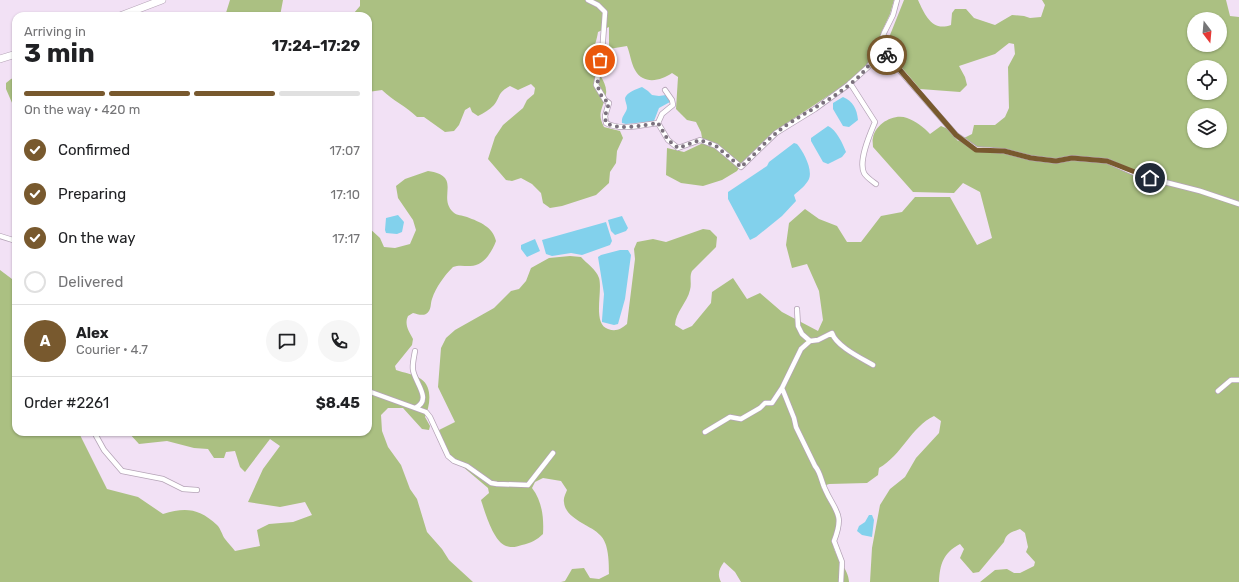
<!DOCTYPE html>
<html lang="en">
<head>
<meta charset="utf-8">
<style>
	body { margin:0; font-family:Rubik,sans-serif; background:#f6f6f6; color:#202124; height:100vh; display:flex; flex-direction:column; font-size:15px; white-space:nowrap }
	* { box-sizing:border-box; margin:0 }
	p { font-size:13px; color:#757577 }
	.icon { flex:none; width:22px; height:22px; fill:none; stroke:currentColor; stroke-width:2; stroke-linecap:round; stroke-linejoin:round }
	.map { position:relative; flex:1; overflow:hidden }
	.details { position:absolute; left:12px; top:12px; width:360px; height:424px; display:flex; flex-direction:column; background:#fff; border-radius:12px; box-shadow:0 1px 3px #0004 }
	.details>* { flex:none }
	.needle { width:26px; rotate:164deg }
	.buttons { position:absolute; left:1187px; top:12px; display:grid; gap:8px }
	.buttons a { display:grid; place-items:center; width:40px; height:40px; border-radius:50%; background:#fff; box-shadow:0 1px 3px #0004; font-size:20px }
	.pin { position:absolute; display:grid; place-items:center; width:34px; height:34px; color:#fff; margin:-17px; border:2px solid #fff; border-radius:50%; box-shadow:0 1px 4px #0007 }
	.courier { position:absolute; display:grid; place-items:center; width:40px; height:40px; margin:-20px; border:3px solid #78592e; border-radius:50%; background:#fff; color:#222; box-shadow:0 1px 5px #0007 }
	.overview em { font-style:normal; font-weight:700 }
	.overview div { display:flex; flex-direction:column-reverse }
	.overview { display:flex; align-items:center; justify-content:space-between; height:68px; padding:0 12px }
	h1 { font-size:26px; font-weight:700; line-height:30px }
	.bar { display:grid; grid-template-columns:repeat(4,1fr); gap:6px 4px; align-content:center; height:48px; padding:0 12px }
	.bar i { height:5px; border-radius:3px; background:#e0e0e0 }
	.bar .on { background:#78592e }
	.bar p { grid-column:span 4 }
	.line { display:flex; align-items:center; gap:10px; padding:0 12px; border-top:1px solid #e0e0e0 }
	.line div { flex:1 }
	.round { display:grid; place-items:center; flex:none; width:42px; height:42px; border-radius:21px; background:#f6f6f6 }
	ol { padding:0 12px; list-style:none }
	li { display:flex; align-items:center; gap:12px; height:44px }
	li p { margin-inline-start:auto }
	li .icon { padding:4px; border-radius:50%; background:#78592e; color:#fff; stroke-width:4 }
	li:last-child { color:#757577 }
	li i { width:22px; height:22px; border:2px solid #e0e0e0; border-radius:50% }
	.map>svg:first-child { display:block }
	.green { fill:#abc082; fill-rule:evenodd }
	.water { fill:#82d1ec }
	.lines { fill:none; stroke-linecap:round; stroke-linejoin:round }
	.minor-casing { stroke:#b5a4b7; stroke-width:6 }
	.primary-casing { stroke:#b5a4b7; stroke-width:8 }
	.minor { stroke:#fff; stroke-width:4.5 }
	.primary { stroke:#fff; stroke-width:7 }
	.done { stroke:#7b717d; stroke-width:4; stroke-dasharray:0 7.2 }
	.route { stroke:#78592e; stroke-width:5 }
</style>
</head>
<body>
<div class="map">
<svg width="1239" height="582" viewBox="0 0 1239 582">
	<rect width="100%" height="100%" fill="#f2e1f5"/>
	<path class="green" d="M230 0H283L280 16H225Z
		M360 0H894L890 14 882 31 877 48 866 66 846 84 781 127 766 139 743 162 737 171 722 180 703 186 681 183 666 175 667 148 684 152 703 143 701 132 696 122 687 120 676 109 678 77 672 73C661 81 643 85 635 70 631 63 630 53 627 46L609 49V27L598 32C597 40 592 52 593 60 595 71 608 82 606 94 604 108 596 112 604 127L620 131 623 138 617 151 616 163 610 172 609 183 596 195 562 206 550 208 543 203 541 193 532 184 521 178 512 181 506 180 488 159 495 137 503 125 523 108 527 100 534 94 535 88 531 84 518 90 510 86C497 93 501 96 494 105 489 110 484 113 478 116L472 112 470 107 465 110 459 125 454 131 445 132 424 117H417C406 106 393 101 382 90L368 92V16H355L354 13 360 6Z
		M904 0H918C925 15 932 32 951 25L952 13 955 9H966L974 18 995 25 1012 15 1024 16 1030 18 1041 17 1045 5 1042 0H1226L1230 16 1239 17V582H980L995 570 1007 569 1014 573H1020L1034 566 1035 562 1026 552 1028 547 1025 533 1020 529C1012 532 1006 533 1004 542L979 572 973 573 960 558 964 549 960 544C943 553 940 564 939 582H870L872 548 880 505 890 489 905 477 916 458 939 433 941 421 934 416C911 427 902 455 879 468L878 475 867 483 829 484 821 487C829 500 837 511 837 527 837 532 832 537 833 542 833 557 849 568 849 582H741L735 572 724 562C719 569 717 574 721 582H561L565 581 572 569 584 568 590 578 599 579 609 574C609 563 609 543 600 535 591 525 565 519 564 502 563 498 566 493 567 490L561 481 543 478 535 482 532 488C542 501 544 517 543 534 537 540 531 543 522 545 516 547 512 548 506 546 493 541 485 512 481 500L489 493 488 488 449 455 439 430 455 422 438 387 441 348 446 338 455 330 494 308 511 291 519 289 526 281 531 268 549 258 570 256 581 257C587 264 596 269 599 278 603 291 592 324 608 329 616 332 621 329 627 324L635 259 634 249 637 242 653 239 666 242 703 229 710 230 717 237 716 247 692 271C689 277 692 283 690 290 687 303 676 311 675 325L683 330 692 326 711 303 712 292 733 278 747 299 760 293 782 312 818 331 823 320 819 291 807 264 792 268 786 245 789 223 805 209 819 219 837 226 847 242H861L881 216 902 212 915 197H950L977 245 992 238 980 192 963 183 954 193 913 192 873 147C873 144 872 140 873 138 875 124 894 113 907 118 915 121 924 127 930 134L941 126 948 129 958 141 972 134 974 125H995L1005 117 1009 108 1008 67 1015 54 1014 44 1009 43 995 54 959 66 965 77 967 85 960 92 920 89 897 62 886 45ZM1194 19H1220V45H1194ZM1194 67H1220V93H1194ZM1194 115H1220V141H1194Z
		M16 77V112L6 89V83L11 79Z
		M428 171C463 176 437 197 453 212 457 216 462 215 467 217 480 222 493 227 496 241 492 252 483 267 469 266 463 266 458 265 453 267 444 276 436 287 432 299 430 304 432 310 426 314 422 316 417 314 413 313L408 316C404 325 409 331 413 339L412 345 395 366 396 370C404 373 414 374 421 379 433 387 430 406 425 417L430 426 429 430 422 429 403 408H388L381 415 382 431 388 447 401 465 410 489 417 499 427 532 442 549 449 560 473 582H0V270L12 279H16V432H67L80 435 107 489 138 497 163 514C185 507 199 508 217 525 221 529 222 535 225 539 228 543 232 547 235 551L260 546 257 530 269 524 293 522 312 515 305 502 280 507 248 502 263 469 280 446 270 439 245 472 240 467 235 451 226 452 224 458H214L208 449 194 448 167 441 139 444 128 432H368V227L380 238 384 247 395 248 410 244 416 230 413 220 398 198 396 186 405 179Z"/>
	<path class="water" d="M642 87 648 91 652 95 659 96 666 95 670 102 659 108 654 121 626 124 622 123C621 116 626 114 627 108 627 105 625 101 625 98 627 92 637 89 642 87Z
		M843 97C853 101 857 109 858 120L849 127 843 126 833 109V103Z
		M828 126C836 129 843 144 846 152L842 157 828 164 823 162 811 141V138Z
		M794 143 797 144C803 151 813 169 809 179 806 185 800 190 794 195L796 201 782 216 756 237 750 240 728 199V192L767 166 769 162Z
		M398 215 404 222 402 232 397 234 386 233 385 230 386 218Z
		M622 216 628 228 626 231 615 235 611 231 608 220Z
		M606 222 612 241 610 245 582 255 571 253 552 256 546 254 542 240Z
		M535 239 540 251 527 257 521 249V245Z
		M620 250H628L631 255 625 299 618 324 614 325 602 322V320L604 294 598 257 601 255Z
		M869 515H872L874 520 872 537 862 535 857 531 859 526 865 522Z"/>
	<g class="lines">
		<g class="minor-casing">
			<path id="minor" d="M588 0 598 5 605 12 602 54 596 85 605 100 609 103 605 116 606 123C620 131 643 125 658 123L662 114 673 105 672 100 665 90
				M879 47 956 135 976 149 1004 151 1031 158 1056 161 1072 158 1107 161 1141 176 1200 191 1239 204
				M850 83 875 122C870 134 858 161 864 173 866 177 872 181 876 184
				M658 123 668 140 678 148 700 140 716 146 741 167 776 133 815 109 848 85 868 67 875 57 884 33 893 15 897 0
				M0 236 16 241
				M797 309 798 326 802 334 810 341 818 340 832 333C836 346 861 358 873 365
				M810 341 801 349 782 388 794 418 796 427 815 466C821 473 821 481 825 489 835 512 845 513 834 541L842 562 841 582
				M368 391 415 408C433 400 415 383 413 370 412 365 414 357 415 351
				M1218 391 1231 380H1239
				M415 408 426 412 430 417 448 456 454 461 467 466 491 483 497 484 528 485 553 453
				M94 432 104 450 122 471 163 479 183 489 197 490
				M705 432 730 417 741 419 760 408 765 403H772L782 388"/>
		</g>
		<g class="primary-casing">
			<path id="primary" d="M120 16 162 0
				M0 59 16 54"/>
		</g>
		<use href="#minor" class="minor"/>
		<use href="#primary" class="primary"/>
	</g>
	<g class="lines">
		<path class="done" d="M600 60C598 77 593 92 609 103L605 116 606 123C620 131 643 125 658 123L668 140 678 148 700 140 716 146 741 167C754 155 767 140 781 129 813 106 865 86 879 47L887 55"/>
		<path class="route" d="M887 55 956 135 976 150 1004 151 1031 158 1056 161 1072 158 1107 161 1150 178"/>
	</g>
</svg>
<div class="buttons">
<a><svg class="needle" viewBox="-14 -14 28 28"><path d="M0-13l5 13h-10z" fill="#e53935"/><path d="M0 13l5-13h-10z" fill="#757577"/></svg></a>
<a><svg class="icon" aria-label="locate" viewBox="0 0 24 24"><circle cx="12" cy="12" r="6"/><path d="M12 2v4M12 18v4M2 12h4M18 12h4"/></svg></a>
<a><svg class="icon" aria-label="layers" viewBox="0 0 24 24"><path d="M12 4l9 5-9 5-9-5zM3 14l9 5 9-5"/></svg></a>
</div>
<div class="pin" style="left:600px;top:60px;background:#ea580c"><svg class="icon" aria-label="bag" viewBox="0 0 24 24"><path d="M5 8h14l-1 12H6zM9 8a3 3 0 0 1 6 0"/></svg></div>
<div class="pin" style="left:1150px;top:178px;background:#1f2937"><svg class="icon" aria-label="home" viewBox="0 0 24 24"><path d="M3 11l9-7 9 7M6 9v11h12V9"/></svg></div>
<div class="courier" style="left:887px;top:55px"><svg class="icon" aria-label="bike" viewBox="0 0 24 24"><circle cx="6" cy="16" r="4"/><circle cx="18" cy="16" r="4"/><path d="M6 16l4-8h5l3 8M10 8l3 8H6M13 5h3"/></svg></div>
<section class="details">
<div class="overview"><div><h1>3 min</h1><p>Arriving in</p></div><em>17:24–17:29</em></div>
<div class="bar"><i class="on"></i><i class="on"></i><i class="on"></i><i></i><p>On the way · 420 m</p></div>
<ol>
<li><svg class="icon" aria-label="check" viewBox="0 0 24 24"><path d="M5 12l5 5 9-10"/></svg>Confirmed<p>17:07</p></li>
<li><svg class="icon" aria-label="check" viewBox="0 0 24 24"><path d="M5 12l5 5 9-10"/></svg>Preparing<p>17:10</p></li>
<li><svg class="icon" aria-label="check" viewBox="0 0 24 24"><path d="M5 12l5 5 9-10"/></svg>On the way<p>17:17</p></li>
<li><i></i>Delivered</li>
</ol>
<div class="line" style="height:72px"><b class="round" style="background:#78592e;color:#fff">A</b><div><b>Alex</b><p>Courier · 4.7</p></div><a class="round"><svg class="icon" aria-label="chat" viewBox="0 0 24 24"><path d="M4 5h16v11H9l-5 4z"/></svg></a><a class="round"><svg class="icon" aria-label="phone" viewBox="0 0 24 24"><path d="M5 4h4l2 5-3 2q2 4 5 5l2-3 5 2v4C11 20 4 13 5 4z"/></svg></a></div>
<div class="line" style="height:52px"><div>Order #2261</div><b>$8.45</b></div>
</section>
</div>
</body>
</html>
